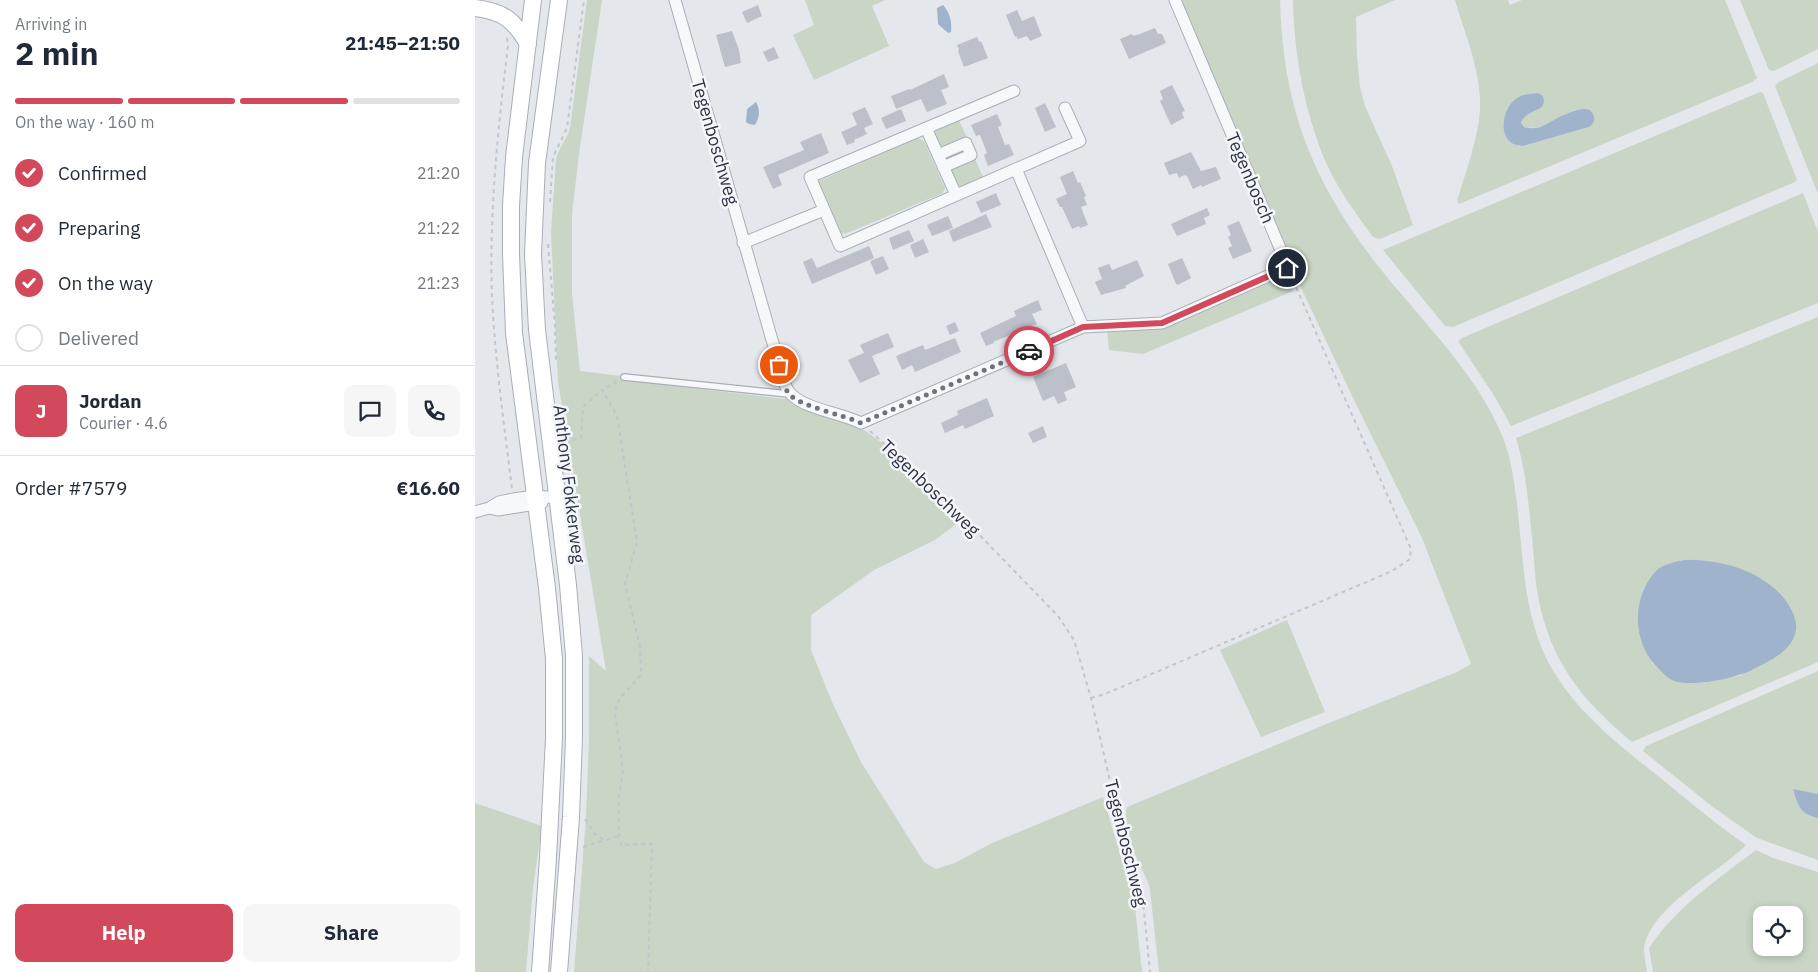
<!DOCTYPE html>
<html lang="en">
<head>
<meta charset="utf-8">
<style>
	body { margin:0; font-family:"IBM Plex Sans",sans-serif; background:#f6f6f7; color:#1f2937; height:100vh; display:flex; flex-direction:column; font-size:19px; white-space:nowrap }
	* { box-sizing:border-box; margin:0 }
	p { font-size:16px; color:#747a83 }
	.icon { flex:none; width:28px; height:28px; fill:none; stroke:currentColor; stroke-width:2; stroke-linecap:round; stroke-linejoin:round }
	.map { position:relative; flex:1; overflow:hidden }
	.sheet { display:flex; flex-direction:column; background:#fff; width:475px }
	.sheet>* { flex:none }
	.tools { position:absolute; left:1278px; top:906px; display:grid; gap:10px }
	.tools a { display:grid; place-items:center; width:50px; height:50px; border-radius:10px; background:#fff; box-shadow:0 2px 8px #0003; font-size:25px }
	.pin { position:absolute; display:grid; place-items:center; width:42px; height:42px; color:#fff; margin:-21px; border:2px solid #fff; border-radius:50%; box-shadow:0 1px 5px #0007 }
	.courier { position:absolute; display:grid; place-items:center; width:50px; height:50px; margin:-25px; border:4px solid #d1495b; border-radius:50%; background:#fff; color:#222; box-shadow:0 1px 6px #0007 }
	.head em { font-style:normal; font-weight:700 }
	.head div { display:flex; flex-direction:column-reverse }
	.head { display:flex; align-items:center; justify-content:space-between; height:85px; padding:0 15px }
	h1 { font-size:32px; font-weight:700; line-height:38px }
	.bar { display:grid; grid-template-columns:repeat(4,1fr); gap:8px 5px; align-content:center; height:60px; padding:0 15px }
	.bar i { height:6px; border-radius:4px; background:#e0e1e3 }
	.bar .current { background:#d1495b }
	.bar p { grid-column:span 4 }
	.line { display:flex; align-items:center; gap:12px; padding:0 15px; border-top:1px solid #e0e1e3 }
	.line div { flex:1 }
	.round { display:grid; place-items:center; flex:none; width:52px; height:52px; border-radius:10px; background:#f6f6f7 }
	ol { padding:0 15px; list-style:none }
	li { display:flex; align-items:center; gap:15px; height:55px }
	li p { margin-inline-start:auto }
	li .icon { padding:5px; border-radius:50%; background:#d1495b; color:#fff; stroke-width:4 }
	li:last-child { color:#747a83 }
	li i { width:28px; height:28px; border:2px solid #e0e1e3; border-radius:50% }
	.action { display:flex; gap:10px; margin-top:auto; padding:10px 15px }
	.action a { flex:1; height:58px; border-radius:10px; background:#d1495b; color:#fff; font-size:20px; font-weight:700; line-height:58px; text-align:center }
	.action a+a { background:#f6f6f7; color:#1f2937 }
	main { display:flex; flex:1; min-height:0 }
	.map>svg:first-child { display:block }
	.green { fill:#c9d6c5; fill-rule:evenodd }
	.water { fill:#9fb4cc }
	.building { fill:#bbc0ca }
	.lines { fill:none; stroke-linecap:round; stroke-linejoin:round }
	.lane-casing { stroke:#a9aeb7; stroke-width:8 }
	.street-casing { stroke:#a9aeb7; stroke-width:13 }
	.secondary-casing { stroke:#a9aeb7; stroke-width:18 }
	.path { stroke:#c2c5cb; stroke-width:2; stroke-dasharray:4 4; stroke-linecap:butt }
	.lane { stroke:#f7f8fa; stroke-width:5.5 }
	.street { stroke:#f7f8fa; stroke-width:11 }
	.secondary { stroke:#fff; stroke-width:16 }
	.done { stroke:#6c737f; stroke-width:5; stroke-dasharray:0 9 }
	.route { stroke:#d1495b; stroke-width:6 }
	.labels { text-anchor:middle; stroke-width:5; stroke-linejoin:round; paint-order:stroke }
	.street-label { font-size:18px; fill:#2b3445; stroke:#f4f6f9 }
</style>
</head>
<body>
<main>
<section class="sheet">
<div class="head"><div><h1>2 min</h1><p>Arriving in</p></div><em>21:45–21:50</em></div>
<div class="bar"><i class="current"></i><i class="current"></i><i class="current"></i><i></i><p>On the way · 160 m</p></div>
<ol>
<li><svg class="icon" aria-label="check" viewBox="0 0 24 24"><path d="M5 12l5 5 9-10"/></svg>Confirmed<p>21:20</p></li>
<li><svg class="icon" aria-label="check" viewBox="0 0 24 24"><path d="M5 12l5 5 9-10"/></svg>Preparing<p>21:22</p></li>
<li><svg class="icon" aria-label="check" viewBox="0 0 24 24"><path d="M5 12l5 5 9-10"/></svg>On the way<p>21:23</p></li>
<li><i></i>Delivered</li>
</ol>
<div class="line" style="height:90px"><b class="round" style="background:#d1495b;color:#fff">J</b><div><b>Jordan</b><p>Courier · 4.6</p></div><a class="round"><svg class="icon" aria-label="chat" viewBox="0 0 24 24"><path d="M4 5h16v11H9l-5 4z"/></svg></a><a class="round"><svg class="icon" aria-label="phone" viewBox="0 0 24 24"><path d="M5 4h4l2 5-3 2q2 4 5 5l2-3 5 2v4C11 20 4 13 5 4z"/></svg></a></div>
<div class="line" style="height:65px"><div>Order #7579</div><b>€16.60</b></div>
<div class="action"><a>Help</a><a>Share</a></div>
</section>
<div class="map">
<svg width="1343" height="972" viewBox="0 0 1343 972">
	<rect width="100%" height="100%" fill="#e4e7ec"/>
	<path class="green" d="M112 0H127L104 154 97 214V294L105 371 146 376 147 380 311 399 351 414 389 430 407 443 484 522 460 540 399 570 336 615V650L357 702 386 762 449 862 461 869 480 863 515 844 628 797 648 864 659 898 667 972H99L111 817 114 739V656L131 671 83 382 76 232 81 159C84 148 92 139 95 128Z
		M330 0H410L397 6 414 46 339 80 318 35 339 25Z
		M702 0H805C808 120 845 197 921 288 960 334 1003 379 1027 435 1036 457 1039 480 1042 504 1049 563 1048 622 1080 674 1107 717 1149 749 1188 780 1215 802 1242 825 1271 845 1243 874 1175 906 1169 949 1169 956 1171 965 1172 972H684L675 890C673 879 667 871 663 861 658 851 648 816 652 807L849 725 982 672 996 664 947 538 878 398 812 258Z
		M818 0H920L881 17 882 56 885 87 890 106 917 166 938 225 905 239 898 237C882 215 865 192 853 167 830 115 819 56 818 0Z
		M980 0H1033L1035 5 1047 0H1250L1282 78 1277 82 984 204 982 201C990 174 1000 147 1004 120 1010 79 991 38 980 0ZM1069 102 1067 107C1059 112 1049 114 1046 123L1049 127 1062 128 1101 110 1114 127 1048 146C1030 144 1029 138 1029 121Z
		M1265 0H1343V49L1299 71 1294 70Z
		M1343 63V194L1300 86 1304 82Z
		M1285 92 1288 93 1322 180 1320 182 978 327 970 326 908 250Z
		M483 118 493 140 470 150 465 147 459 135 462 127Z
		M443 138 449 141 470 188 468 193 370 234 364 232 344 184V181Z
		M499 157 509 179 489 187 481 185 475 172 477 166Z
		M1328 193 1343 232V303L1036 426 1020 397 983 341 987 338Z
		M811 274 818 291 668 354 634 350 632 330 689 327Z
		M1343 317V662L1157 742C1107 701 1075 661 1063 596 1059 573 1059 550 1056 528 1053 498 1050 467 1041 438ZM1209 560C1251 558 1287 574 1314 607L1303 655 1287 665 1264 676 1227 683 1196 679 1177 663 1195 563Z
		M812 620 850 712 786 737 745 650Z
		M1343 671V794L1318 790C1323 805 1327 813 1343 818V860L1282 838 1238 807 1168 751 1171 746Z
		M0 803 67 826 58 888 51 972H0Z
		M1281 850 1298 858 1343 872V972H1178L1174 948C1201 907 1243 879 1281 850ZM1286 915H1319V948H1286Z"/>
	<path class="water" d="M468 5C475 13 477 21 476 32L473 33 463 24 462 8Z
		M1063 93 1068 96 1069 102 1067 107C1059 112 1049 114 1046 123L1049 127C1054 128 1060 129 1065 127 1076 123 1115 96 1119 117 1120 122 1118 124 1114 127L1048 146C1043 145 1037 145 1034 141 1023 130 1030 103 1044 97 1049 94 1057 94 1063 93Z
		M281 102C285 109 285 117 280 125L274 124 271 122 272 109Z
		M1209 560C1247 558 1299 574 1317 611 1321 620 1323 627 1319 637 1312 654 1291 663 1275 671 1256 679 1217 688 1197 680 1192 678 1187 672 1183 668 1157 643 1156 598 1181 571 1188 564 1199 562 1209 560Z
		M1318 789 1343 794V818C1325 814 1323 806 1318 789Z"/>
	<path class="building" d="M283 5 287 16 272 23 267 12Z
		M542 10 547 21 559 16 567 36 555 41 552 36 543 39 541 36 540 37 531 15Z
		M680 28 683 34H687L691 43 654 59 645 39 657 34 658 36 665 34Z
		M257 31 264 50 266 63 250 67 241 35Z
		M502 37 504 42 506 41 513 58 489 67 483 51 484 50 482 45Z
		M299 47 304 58 293 62 288 52Z
		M469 74 474 87 466 90 472 104 452 112 446 99 421 109 416 96 434 89 435 90Z
		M697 85 710 111 707 112 709 118 696 125 685 101 688 99 685 91Z
		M570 103 581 127 570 132 560 108Z
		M390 107 398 124 389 128 392 134 379 140 380 142 372 145 366 132 382 125 377 113Z
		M426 109 431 121 411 129 406 118Z
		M522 114 527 125 523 127 530 145 534 144 539 155 513 166 509 155 512 153 505 135 501 136 496 125Z
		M346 133 354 153 303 175 307 185 298 189 288 167 329 150 325 142Z
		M716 152 726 171 741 167 746 179 727 187 726 185 718 189 712 176 709 175 704 178 702 173 694 175 689 163Z
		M598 171 603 183 605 182 611 196 609 197 612 205 606 207 613 225 605 228 604 226 597 229 587 207H585L581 199 592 194 585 177Z
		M521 193 526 205 506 213 501 202Z
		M732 208 735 215 729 218 731 224 702 236 696 224Z
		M511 214 517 227 478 242 474 231Z
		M473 216 478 228 457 236 452 225Z
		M764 221 777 251 758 259 753 248 757 246 753 237 756 235 752 226Z
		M434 230 439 241 418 250 414 238Z
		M448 239 454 252 440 258 435 245Z
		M394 246 399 258 337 284 328 262 337 258 342 268Z
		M408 256 414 269 401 275 395 261Z
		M707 258 716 278 703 285 701 284 693 264Z
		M662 260 669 276 650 286 651 288 626 295 620 282 627 279 623 268 634 264 637 270Z
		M563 300 567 310 557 314 562 324 518 342 519 343 511 346 505 333 541 316 539 311Z
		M480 322 484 331 475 335 471 326Z
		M413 333 419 347 397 356 405 374 385 383 373 360 389 353 385 345Z
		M480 338 486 352 440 372 437 365 427 370 421 356 448 345 450 350Z
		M591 363 601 387 589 392 592 400 583 404 579 396 568 401 558 377Z
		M512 398 519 416 490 429 488 425 470 433 466 423 483 415 482 411Z
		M568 426 572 437 558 443 553 433Z"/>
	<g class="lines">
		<g class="lane-casing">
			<path id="lane" d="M149 377 314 394"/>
		</g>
		<g class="street-casing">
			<path id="street" d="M200 0 309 382C311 387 313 392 317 395 331 409 366 413 386 423L608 327 541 169
				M539 91 335 177 365 246 605 141 590 108
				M451 128 481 195
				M463 155 491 143 496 155 468 167
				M268 243 349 210
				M608 327 687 323 813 267 700 0
				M14 508 23 510 67 503
				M0 512 14 508 24 502 38 499 60 496 83 498"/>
		</g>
		<g class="secondary-casing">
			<path id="secondary" d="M58 0 39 157 36 206V254L39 333 72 588 79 659V738L73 858 65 972
				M84 0 62 163 58 254 62 330 93 585 99 656V737L96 817 84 972
				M0 8C29 12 38 19 53 44"/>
		</g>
		<path class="path" d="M32 38 33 45C23 129 14 212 17 296 20 360 29 425 37 489
			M75 202 78 157 92 128 109 0
			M73 244 80 326 81 362
			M142 381 127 390 142 416 162 542 150 584 165 646 166 675 146 697 142 704 140 714 148 770 144 798V836L146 845 177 844 173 972
			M395 431 463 492 583 616 599 640 616 698 652 856 667 891 675 972
			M90 442 106 438 108 407 127 390
			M616 698 630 694 917 571 935 559 936 549 817 278
			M110 819 120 834 130 841
			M108 847 144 836"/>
		<use href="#lane" class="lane"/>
		<use href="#street" class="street"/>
		<use href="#secondary" class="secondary"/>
	</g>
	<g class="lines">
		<path class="done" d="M304 365C306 374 308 386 314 394 324 406 369 415 386 423L554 351"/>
		<path class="route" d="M554 351 608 327 687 323 812 268"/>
	</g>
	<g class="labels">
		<g class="street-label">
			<text transform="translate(240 142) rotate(74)" y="6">Tegenboschweg</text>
			<text transform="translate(775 178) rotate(67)" y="6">Tegenbosch</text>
			<text transform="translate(94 484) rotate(83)" y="6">Anthony Fokkerweg</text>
			<text transform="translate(455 488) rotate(44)" y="6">Tegenboschweg</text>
			<text transform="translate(651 843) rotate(76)" y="6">Tegenboschweg</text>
		</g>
	</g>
</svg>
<div class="tools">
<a><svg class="icon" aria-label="locate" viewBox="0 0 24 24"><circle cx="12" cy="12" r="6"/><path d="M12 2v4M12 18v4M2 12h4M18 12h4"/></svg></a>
</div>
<div class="pin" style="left:304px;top:365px;background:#ea580c"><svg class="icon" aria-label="bag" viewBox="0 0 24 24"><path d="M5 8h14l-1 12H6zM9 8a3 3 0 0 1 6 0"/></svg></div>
<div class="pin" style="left:812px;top:268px;background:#1f2937"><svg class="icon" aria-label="home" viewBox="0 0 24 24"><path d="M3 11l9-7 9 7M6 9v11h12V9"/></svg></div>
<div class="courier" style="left:554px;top:351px"><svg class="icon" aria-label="car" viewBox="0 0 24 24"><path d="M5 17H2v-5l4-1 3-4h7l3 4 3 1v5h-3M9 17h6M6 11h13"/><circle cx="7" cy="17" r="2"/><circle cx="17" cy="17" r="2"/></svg></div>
</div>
</main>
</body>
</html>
